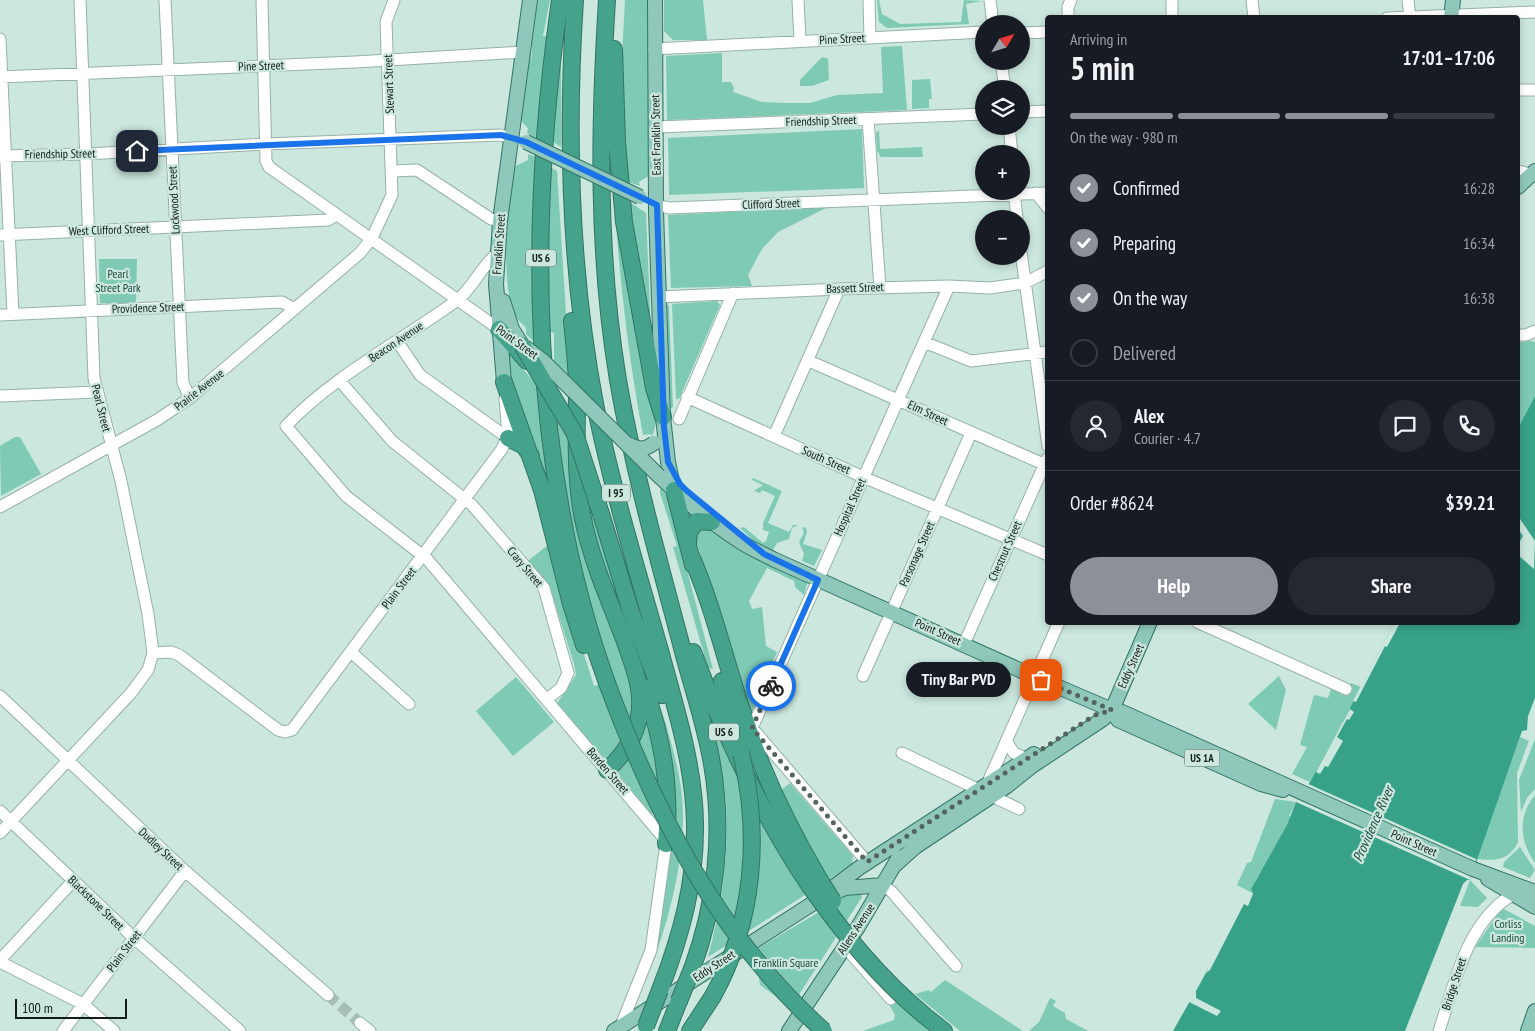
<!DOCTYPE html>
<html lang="en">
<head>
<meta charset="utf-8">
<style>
	body { margin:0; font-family:"PT Sans Narrow",sans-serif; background:#242831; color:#f1f3f6; height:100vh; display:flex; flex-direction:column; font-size:19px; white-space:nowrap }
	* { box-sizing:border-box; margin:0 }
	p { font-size:16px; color:#9ea1a6 }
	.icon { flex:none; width:28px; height:28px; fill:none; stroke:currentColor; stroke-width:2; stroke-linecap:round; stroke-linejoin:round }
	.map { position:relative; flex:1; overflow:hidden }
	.panel { position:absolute; left:1045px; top:15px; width:475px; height:610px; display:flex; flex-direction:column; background:#171b24; border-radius:5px; box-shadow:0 2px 8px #0003 }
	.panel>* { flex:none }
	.needle { width:32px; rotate:52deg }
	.buttons { position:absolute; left:975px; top:15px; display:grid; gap:10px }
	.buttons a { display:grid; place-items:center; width:55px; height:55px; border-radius:50%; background:#171b24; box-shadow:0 2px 8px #0003; font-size:25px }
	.scale { position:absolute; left:15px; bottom:12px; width:112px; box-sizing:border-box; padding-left:5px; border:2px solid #121c19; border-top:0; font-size:14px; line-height:18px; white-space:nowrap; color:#121c19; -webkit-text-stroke:4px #cbe7de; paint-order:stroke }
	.pin { position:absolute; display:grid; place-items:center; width:42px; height:42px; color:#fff; margin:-21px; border-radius:10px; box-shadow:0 2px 8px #0006 }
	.courier { position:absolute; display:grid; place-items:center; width:50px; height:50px; margin:-25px; border:4px solid #1a73e8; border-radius:50%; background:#fff; color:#222; box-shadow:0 1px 6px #0007 }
	.bubble { position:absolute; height:35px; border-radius:18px; background:#171b24; box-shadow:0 2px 8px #0003; font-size:16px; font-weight:600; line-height:35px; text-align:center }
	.overview em { font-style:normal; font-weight:600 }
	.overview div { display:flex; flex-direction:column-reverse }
	.overview { display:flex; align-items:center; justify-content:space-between; height:85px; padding:0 25px }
	h1 { font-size:32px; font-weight:600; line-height:38px }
	.bar { display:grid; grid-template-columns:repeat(4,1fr); gap:8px 5px; align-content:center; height:60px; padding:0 25px }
	.bar i { height:6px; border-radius:4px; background:#363941 }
	.bar .current { background:#8c9099 }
	.bar p { grid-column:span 4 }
	.line { display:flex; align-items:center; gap:12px; padding:0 25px; border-top:1px solid #363941 }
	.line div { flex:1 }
	.round { display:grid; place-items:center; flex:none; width:52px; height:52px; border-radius:26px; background:#242831 }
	ol { padding:0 25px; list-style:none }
	li { display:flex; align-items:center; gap:15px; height:55px }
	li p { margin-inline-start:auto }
	li .icon { padding:5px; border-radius:50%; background:#8c9099; color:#fff; stroke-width:4 }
	li:last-child { color:#9ea1a6 }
	li i { width:28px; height:28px; border:2px solid #363941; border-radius:50% }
	.button { display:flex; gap:10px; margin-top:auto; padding:10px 25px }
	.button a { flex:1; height:58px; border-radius:30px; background:#8c9099; color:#fff; font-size:20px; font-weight:600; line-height:58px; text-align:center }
	.button a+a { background:#242831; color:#f1f3f6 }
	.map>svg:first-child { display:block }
	.green { fill:#7ecab5 }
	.water { fill:#38a289 }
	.pier { fill:#cbe7de }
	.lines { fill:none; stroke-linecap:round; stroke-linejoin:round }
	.minor-tunnel { stroke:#a6beb7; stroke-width:11; stroke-dasharray:11 5.5; stroke-linecap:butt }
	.minor-casing { stroke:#96b1a8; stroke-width:13 }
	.major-casing { stroke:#337464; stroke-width:16 }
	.highway-casing { stroke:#337464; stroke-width:18 }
	.minor { stroke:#fff; stroke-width:11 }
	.major { stroke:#8fc8ba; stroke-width:14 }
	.highway { stroke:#45a38c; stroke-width:16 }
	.major-bridge-casing { stroke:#337464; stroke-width:16; stroke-linecap:butt }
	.highway-bridge-casing { stroke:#337464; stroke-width:18; stroke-linecap:butt }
	.major-bridge { stroke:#8fc8ba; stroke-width:14 }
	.highway-bridge { stroke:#45a38c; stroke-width:16 }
	.done { stroke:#53635e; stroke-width:5; stroke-dasharray:0 9 }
	.route { stroke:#1a73e8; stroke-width:6 }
	.labels { text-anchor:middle; stroke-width:4.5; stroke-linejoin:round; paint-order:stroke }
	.shield { fill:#cbe7de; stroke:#4a5954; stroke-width:1 }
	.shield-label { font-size:11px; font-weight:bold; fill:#121c19 }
	.street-label { font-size:12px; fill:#121c19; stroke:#cbe7de }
	.park-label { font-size:12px; fill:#1b483d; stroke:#cbe7de }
	.water-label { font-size:14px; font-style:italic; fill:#204d42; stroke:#cbe7de }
</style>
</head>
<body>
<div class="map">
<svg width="1535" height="1031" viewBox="0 0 1535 1031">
	<rect width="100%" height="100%" fill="#cbe7de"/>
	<path class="green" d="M538 0H550L543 36 547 37 537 138 527 134 528 128 519 119 531 50 532 63V44Z
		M625 0H648L650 175 639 182 640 186 626 181 622 56Z
		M664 0H703L707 40H673L664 31Z
		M877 0H879L882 14 900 24 961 22 964 0 982 1 966 4 969 24 887 28 879 22Z
		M902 46 907 110 667 120 666 56 722 53V82H731L734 88 733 92 762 102 784 103H810L837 95 883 93 881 47Z
		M561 57V147L552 141Z
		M822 57 828 59 829 80 812 86H800V80Z
		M930 79 932 99H929V108L912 109V80Z
		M862 129 864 188 669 195 668 138Z
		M879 130 880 149 922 147 923 157H881L877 151 876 133Z
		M528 154 536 157 535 343 526 334V328C522 323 516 319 514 313 500 278 508 204 514 167L528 160Z
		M550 167 557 171 570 376 554 361V333L550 332 547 256Z
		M614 194 656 423 652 438 651 434 643 435C628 355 619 276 614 194Z
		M627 200 646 213 651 331Z
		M828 207 778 232 762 249 748 275 752 286 671 288 668 215Z
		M99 259H137L136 304 100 303Z
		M717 301 720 305 679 399H676L672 304Z
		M667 304 669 306 673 407 670 409Z
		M1525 340 1535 342V396L1518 428V342H1526Z
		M508 354 512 356 539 388 543 450 547 468 545 483 509 379Z
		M555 407 569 433V446L629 667 636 705 618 750 607 759 601 756 556 705 576 675 574 664 550 588 528 561 549 544 594 686 612 680 588 603 563 481Z
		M15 437H20L41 474 1 496 0 446Z
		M580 471 666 724C674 753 683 784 683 814 683 865 670 915 653 963L662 910 671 795 593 544Z
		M753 478 782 491 768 523 789 532 793 525H798L792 528 789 539 777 543 773 550 754 541 740 528 744 527 763 543 766 541 769 532 763 530V523L775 496 762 490 760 493 754 491 763 485 752 480Z
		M662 488 669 501 713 669 708 668 673 547 677 546 660 493V489Z
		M708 527 760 560 808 581 804 595 795 587 794 581 767 568 749 601 752 609 762 607 766 646 777 652 750 717 695 537 699 529Z
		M802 527 806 528 807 532 803 544 822 550 814 566 802 561 804 554 799 542 804 533Z
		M1279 676 1286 690 1276 730 1248 704Z
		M516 677 554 722 513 756 476 711Z
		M1351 683 1361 687 1310 782 1292 774 1307 747 1300 745 1314 695 1328 698 1331 689 1345 695Z
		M648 716 664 812 650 814 616 771Z
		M716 731 805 895 708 957C722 903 731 847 725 791 723 771 715 750 716 731Z
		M1520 737 1529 741 1517 773 1518 842C1509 861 1495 861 1476 859Z
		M1535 739V789L1527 798 1521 812 1519 780Z
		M790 783 853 856 852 864 827 881 780 791Z
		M1535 795V863C1520 842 1517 816 1535 795Z
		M1275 799 1296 802 1289 816 1294 819 1256 879 1252 893 1237 885 1247 863 1251 862Z
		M1520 847 1535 870 1530 878 1503 867 1504 862Z
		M1470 880 1487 898 1478 907 1460 906Z
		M861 893 862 897 791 1007 760 985 755 950 846 896Z
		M1502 908 1535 926V948L1475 947Z
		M945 980 1023 1031H960L915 994 929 990 931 992Z
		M1050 998 1056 1001 1053 1006 1065 1013 1066 1019 1088 1031H1029L1039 1022Z
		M898 1002 930 1031H863L894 1020 895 1015 889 1004Z"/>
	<path class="water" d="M1535 396V698L1528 716 1527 730 1522 731 1470 880H1467L1463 884 1405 1031H1173L1208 969 1210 970 1244 904 1248 906 1253 894 1251 889 1287 825 1296 802 1310 782 1340 727 1394 623 1518 622V428Z"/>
	<path class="pier" d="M1518 516 1535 541 1534 569 1518 555V545L1523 536 1518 529Z
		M1394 623H1400L1387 647 1385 646 1356 702 1353 701Z
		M1350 709 1354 712 1349 720 1347 719 1337 737 1343 741 1328 767 1325 766 1320 774 1316 772Z
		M1306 783 1476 859 1470 880 1296 802Z
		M1210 966V970L1206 973 1196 991V998L1221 1011 1217 1016 1189 1002Z"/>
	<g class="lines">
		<path class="minor-tunnel" d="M328 995 360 1023"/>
		<g class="minor-casing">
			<path id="minor" d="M165 0 183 383 190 398
				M262 0 266 161 269 167 499 329
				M798 0 800 41
				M869 0 870 38
				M990 0 993 24
				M1172 0V18
				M1252 0 1254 18
				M1408 0 1410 18
				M1068 18V7L1071 0
				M1387 18 1535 12
				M1021 33 1048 32
				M0 39 13 314
				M654 49 984 32
				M1001 61 1005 89
				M0 77 355 62 523 52
				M1518 90H1535
				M1021 112 1048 111
				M868 119 880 288
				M1009 126 1012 154
				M658 127 984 114
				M0 156 86 154 266 144 500 135 510 137
				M393 171 417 170 491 219 500 221
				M1518 171 1531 174
				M1014 191 1017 219
				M1036 193 1048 208
				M657 205 669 208 1048 193
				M0 235 328 220 336 215
				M499 252C481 265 474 288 456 301 401 341 332 377 286 426L346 496 427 559 662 836 666 844 651 950 620 1028
				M1021 252 1048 446
				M659 297 839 289 949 286 990 288 1025 283 1048 271
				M0 315 282 302 295 309
				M1518 335H1526L1535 331
				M397 341 420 375 508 438
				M924 342 971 361 1048 352
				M809 361 1048 466
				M340 381 392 441 472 505 544 588 568 673 561 688 547 699
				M0 396 97 392
				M687 397 863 477 1048 555
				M679 419 733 293
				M774 436 839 289
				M0 507 157 420 190 398 360 253 372 238 392 195 386 22 394 0
				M1197 622 1346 689
				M964 644 1047 459
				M351 652 409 704
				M153 653 171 652 179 655 278 730 285 732 292 730 502 449 508 435 505 399
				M863 676 971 433
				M0 696 185 871 328 995
				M1006 741 1014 753 1027 759
				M902 753 1019 809
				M989 788V780L1059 622
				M0 811 134 938 240 1031
				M0 833 131 693 148 670 153 653 148 614 121 481 94 378 80 0
				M867 862 752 728 949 286
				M883 885 892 892 956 966
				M845 947 891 999
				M0 960 73 881
				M0 962 83 1004 114 1031
				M360 1023 370 1031
				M63 1031 185 871
				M1439 1031C1455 983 1466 923 1512 895"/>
		</g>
		<g class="major-casing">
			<path id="major" d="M655 0 656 211 663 417 668 462 674 490
				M1451 18 1453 0
				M1518 187 1535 171
				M503 301 512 329 522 345
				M504 382 496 284 500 221 530 0
				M659 476C684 500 711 523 741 542 751 549 764 554 775 560L1035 677 1112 710 1122 712 1473 869 1535 892
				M1112 710 1118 720 1261 784 1283 790
				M895 865 915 847 1007 786 1032 766 1103 719 1112 710 1150 622
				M1488 879 1535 907
				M819 898 859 868 1034 754
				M614 1031 815 902 845 888 883 885
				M789 1031 858 927 899 857
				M1528 1031 1535 1011"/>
		</g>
		<g class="highway-casing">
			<path id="highway" d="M560 0C528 224 529 467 607 683
				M575 0C566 136 570 275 596 409 613 492 638 573 661 654 676 710 694 765 695 823 696 882 681 936 660 990
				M607 0C599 128 597 253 618 380 633 468 657 554 680 640 690 681 705 722 712 764 724 833 716 904 692 969
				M614 49 617 142 624 222 654 388 663 417
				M572 321C574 343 577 366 577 389 577 436 574 482 585 528 594 566 610 602 624 639 630 657 639 677 640 697 642 726 628 751 607 770
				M499 329 527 361
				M504 382 542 490 571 604 584 645
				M508 438 524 446 531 456
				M674 490 693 565
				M602 517 631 612 662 695
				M688 543 689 532 697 521 712 522
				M691 556C714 608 726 665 745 719 763 775 789 828 819 879
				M693 652C724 734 760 812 809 885
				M722 681 738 745
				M644 687C663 739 671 788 666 844
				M925 1016 944 1031
				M667 1031 679 1001
				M690 1031 713 996"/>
		</g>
		<use href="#minor" class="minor"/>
		<use href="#major" class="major"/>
		<use href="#highway" class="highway"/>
		<g class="major-bridge-casing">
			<path id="major-bridge" d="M526 142 640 197
				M525 347 543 361 659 476
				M630 445C640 450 645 450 654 443"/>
		</g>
		<g class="highway-bridge-casing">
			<path id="highway-bridge" d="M522 345 575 434 602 517
				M607 683C655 813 719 938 824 1031
				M819 879 833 901
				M809 885C843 933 879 978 925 1016
				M713 996C754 922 761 835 741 753
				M679 1001 692 969
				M646 1026 660 990"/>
		</g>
		<use href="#major-bridge" class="major-bridge"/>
		<use href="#highway-bridge" class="highway-bridge"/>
	</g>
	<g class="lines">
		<path class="done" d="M771 686 752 728 867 862 1095 715 1112 710 1041 680"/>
		<path class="route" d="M137 151 501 135 526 142 657 205 664 427 668 462 680 484 687 491 764 554 818 580 771 686"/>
	</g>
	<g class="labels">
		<g class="shield">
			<rect x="526" y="249.5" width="30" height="17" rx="4"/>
			<rect x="602" y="484.5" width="28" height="17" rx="4"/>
			<rect x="709" y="723.5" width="30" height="17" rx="4"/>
			<rect x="1184.5" y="749.5" width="35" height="17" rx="4"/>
		</g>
		<g class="shield-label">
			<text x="541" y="262">US 6</text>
			<text x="616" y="497">I 95</text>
			<text x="724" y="736">US 6</text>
			<text x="1202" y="762">US 1A</text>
		</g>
		<g class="street-label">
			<text transform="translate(842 39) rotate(-3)" y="4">Pine Street</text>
			<text transform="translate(261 66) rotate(-2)" y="4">Pine Street</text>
			<text transform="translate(389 84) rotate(-92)" y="4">Stewart Street</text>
			<text transform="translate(821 121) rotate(-2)" y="4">Friendship Street</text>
			<text transform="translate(656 135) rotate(-91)" y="4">East Franklin Street</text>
			<text transform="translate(60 154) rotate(-1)" y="4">Friendship Street</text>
			<text transform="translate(174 200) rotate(-93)" y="4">Lockwood Street</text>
			<text transform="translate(771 204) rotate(-2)" y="4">Clifford Street</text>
			<text transform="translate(109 230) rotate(-2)" y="4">West Clifford Street</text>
			<text transform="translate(499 244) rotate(-86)" y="4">Franklin Street</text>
			<text transform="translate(855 288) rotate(-2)" y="4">Bassett Street</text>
			<text transform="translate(148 308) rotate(-2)" y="4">Providence Street</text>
			<text transform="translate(396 342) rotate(-34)" y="4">Beacon Avenue</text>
			<text transform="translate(517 342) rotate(36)" y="4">Point Street</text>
			<text transform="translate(199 390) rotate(-38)" y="4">Prairie Avenue</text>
			<text transform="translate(101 408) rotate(76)" y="4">Pearl Street</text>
			<text transform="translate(928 413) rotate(25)" y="4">Elm Street</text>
			<text transform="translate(826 460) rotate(24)" y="4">South Street</text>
			<text transform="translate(850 507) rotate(-66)" y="4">Hospital Street</text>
			<text transform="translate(1005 551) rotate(-66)" y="4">Chestnut Street</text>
			<text transform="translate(917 554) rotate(-66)" y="4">Parsonage Street</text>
			<text transform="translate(525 567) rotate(50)" y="4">Crary Street</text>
			<text transform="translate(399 588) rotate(-53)" y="4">Plain Street</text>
			<text transform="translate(938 632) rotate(24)" y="4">Point Street</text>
			<text transform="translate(1131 666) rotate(-66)" y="4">Eddy Street</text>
			<text transform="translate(608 771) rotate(49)" y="4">Borden Street</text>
			<text transform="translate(1414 843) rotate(24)" y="4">Point Street</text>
			<text transform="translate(161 849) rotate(43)" y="4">Dudley Street</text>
			<text transform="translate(96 903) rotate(44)" y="4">Blackstone Street</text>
			<text transform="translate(856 929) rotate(-57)" y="4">Allens Avenue</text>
			<text transform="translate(124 951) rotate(-53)" y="4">Plain Street</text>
			<text transform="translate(714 966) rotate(-33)" y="4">Eddy Street</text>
			<text transform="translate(1454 984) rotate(-72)" y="4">Bridge Street</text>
		</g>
		<g class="park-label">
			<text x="118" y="278">Pearl<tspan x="118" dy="14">Street Park</tspan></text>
			<text x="1508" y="928">Corliss<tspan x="1508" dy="14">Landing</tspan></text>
			<text x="786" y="967">Franklin Square</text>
		</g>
		<g class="water-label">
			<text transform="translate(1373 824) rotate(-66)" y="5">Providence River</text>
		</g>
	</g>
</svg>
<div class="buttons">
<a><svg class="needle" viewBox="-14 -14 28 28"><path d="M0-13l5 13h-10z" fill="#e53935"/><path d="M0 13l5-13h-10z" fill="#9ea1a6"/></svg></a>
<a><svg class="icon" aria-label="layers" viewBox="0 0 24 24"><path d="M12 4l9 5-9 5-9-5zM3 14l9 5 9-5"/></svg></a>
<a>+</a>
<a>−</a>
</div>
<div class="scale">100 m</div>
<div class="pin" style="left:1041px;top:680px;background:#ea580c"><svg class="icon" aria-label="bag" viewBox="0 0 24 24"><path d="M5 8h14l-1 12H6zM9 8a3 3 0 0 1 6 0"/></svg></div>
<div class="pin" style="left:137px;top:151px;background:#1f2937"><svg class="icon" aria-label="home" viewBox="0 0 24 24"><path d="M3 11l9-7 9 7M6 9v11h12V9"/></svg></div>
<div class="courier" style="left:771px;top:686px"><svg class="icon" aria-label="bike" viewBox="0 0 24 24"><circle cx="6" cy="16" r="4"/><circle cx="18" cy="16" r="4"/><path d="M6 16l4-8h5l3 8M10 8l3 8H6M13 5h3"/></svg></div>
<div class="bubble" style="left:906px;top:662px;width:105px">Tiny Bar PVD</div>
<section class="panel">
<div class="overview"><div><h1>5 min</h1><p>Arriving in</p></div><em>17:01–17:06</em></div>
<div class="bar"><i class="current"></i><i class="current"></i><i class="current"></i><i></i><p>On the way · 980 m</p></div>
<ol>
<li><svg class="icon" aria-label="check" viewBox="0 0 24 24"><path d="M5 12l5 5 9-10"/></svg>Confirmed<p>16:28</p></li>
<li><svg class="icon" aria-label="check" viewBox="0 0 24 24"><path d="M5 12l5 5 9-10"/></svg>Preparing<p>16:34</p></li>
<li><svg class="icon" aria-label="check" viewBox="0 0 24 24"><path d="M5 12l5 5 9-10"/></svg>On the way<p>16:38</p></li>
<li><i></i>Delivered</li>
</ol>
<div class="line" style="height:90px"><a class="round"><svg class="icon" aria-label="person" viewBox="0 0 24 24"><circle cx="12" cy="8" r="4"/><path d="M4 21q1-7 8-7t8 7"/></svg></a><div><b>Alex</b><p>Courier · 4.7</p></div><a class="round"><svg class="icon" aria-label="chat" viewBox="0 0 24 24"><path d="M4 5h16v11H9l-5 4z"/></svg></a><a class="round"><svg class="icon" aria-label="phone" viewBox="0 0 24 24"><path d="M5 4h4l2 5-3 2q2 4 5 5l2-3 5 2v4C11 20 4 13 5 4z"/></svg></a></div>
<div class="line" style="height:65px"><div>Order #8624</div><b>$39.21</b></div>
<div class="button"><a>Help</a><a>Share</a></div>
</section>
</div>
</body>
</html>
